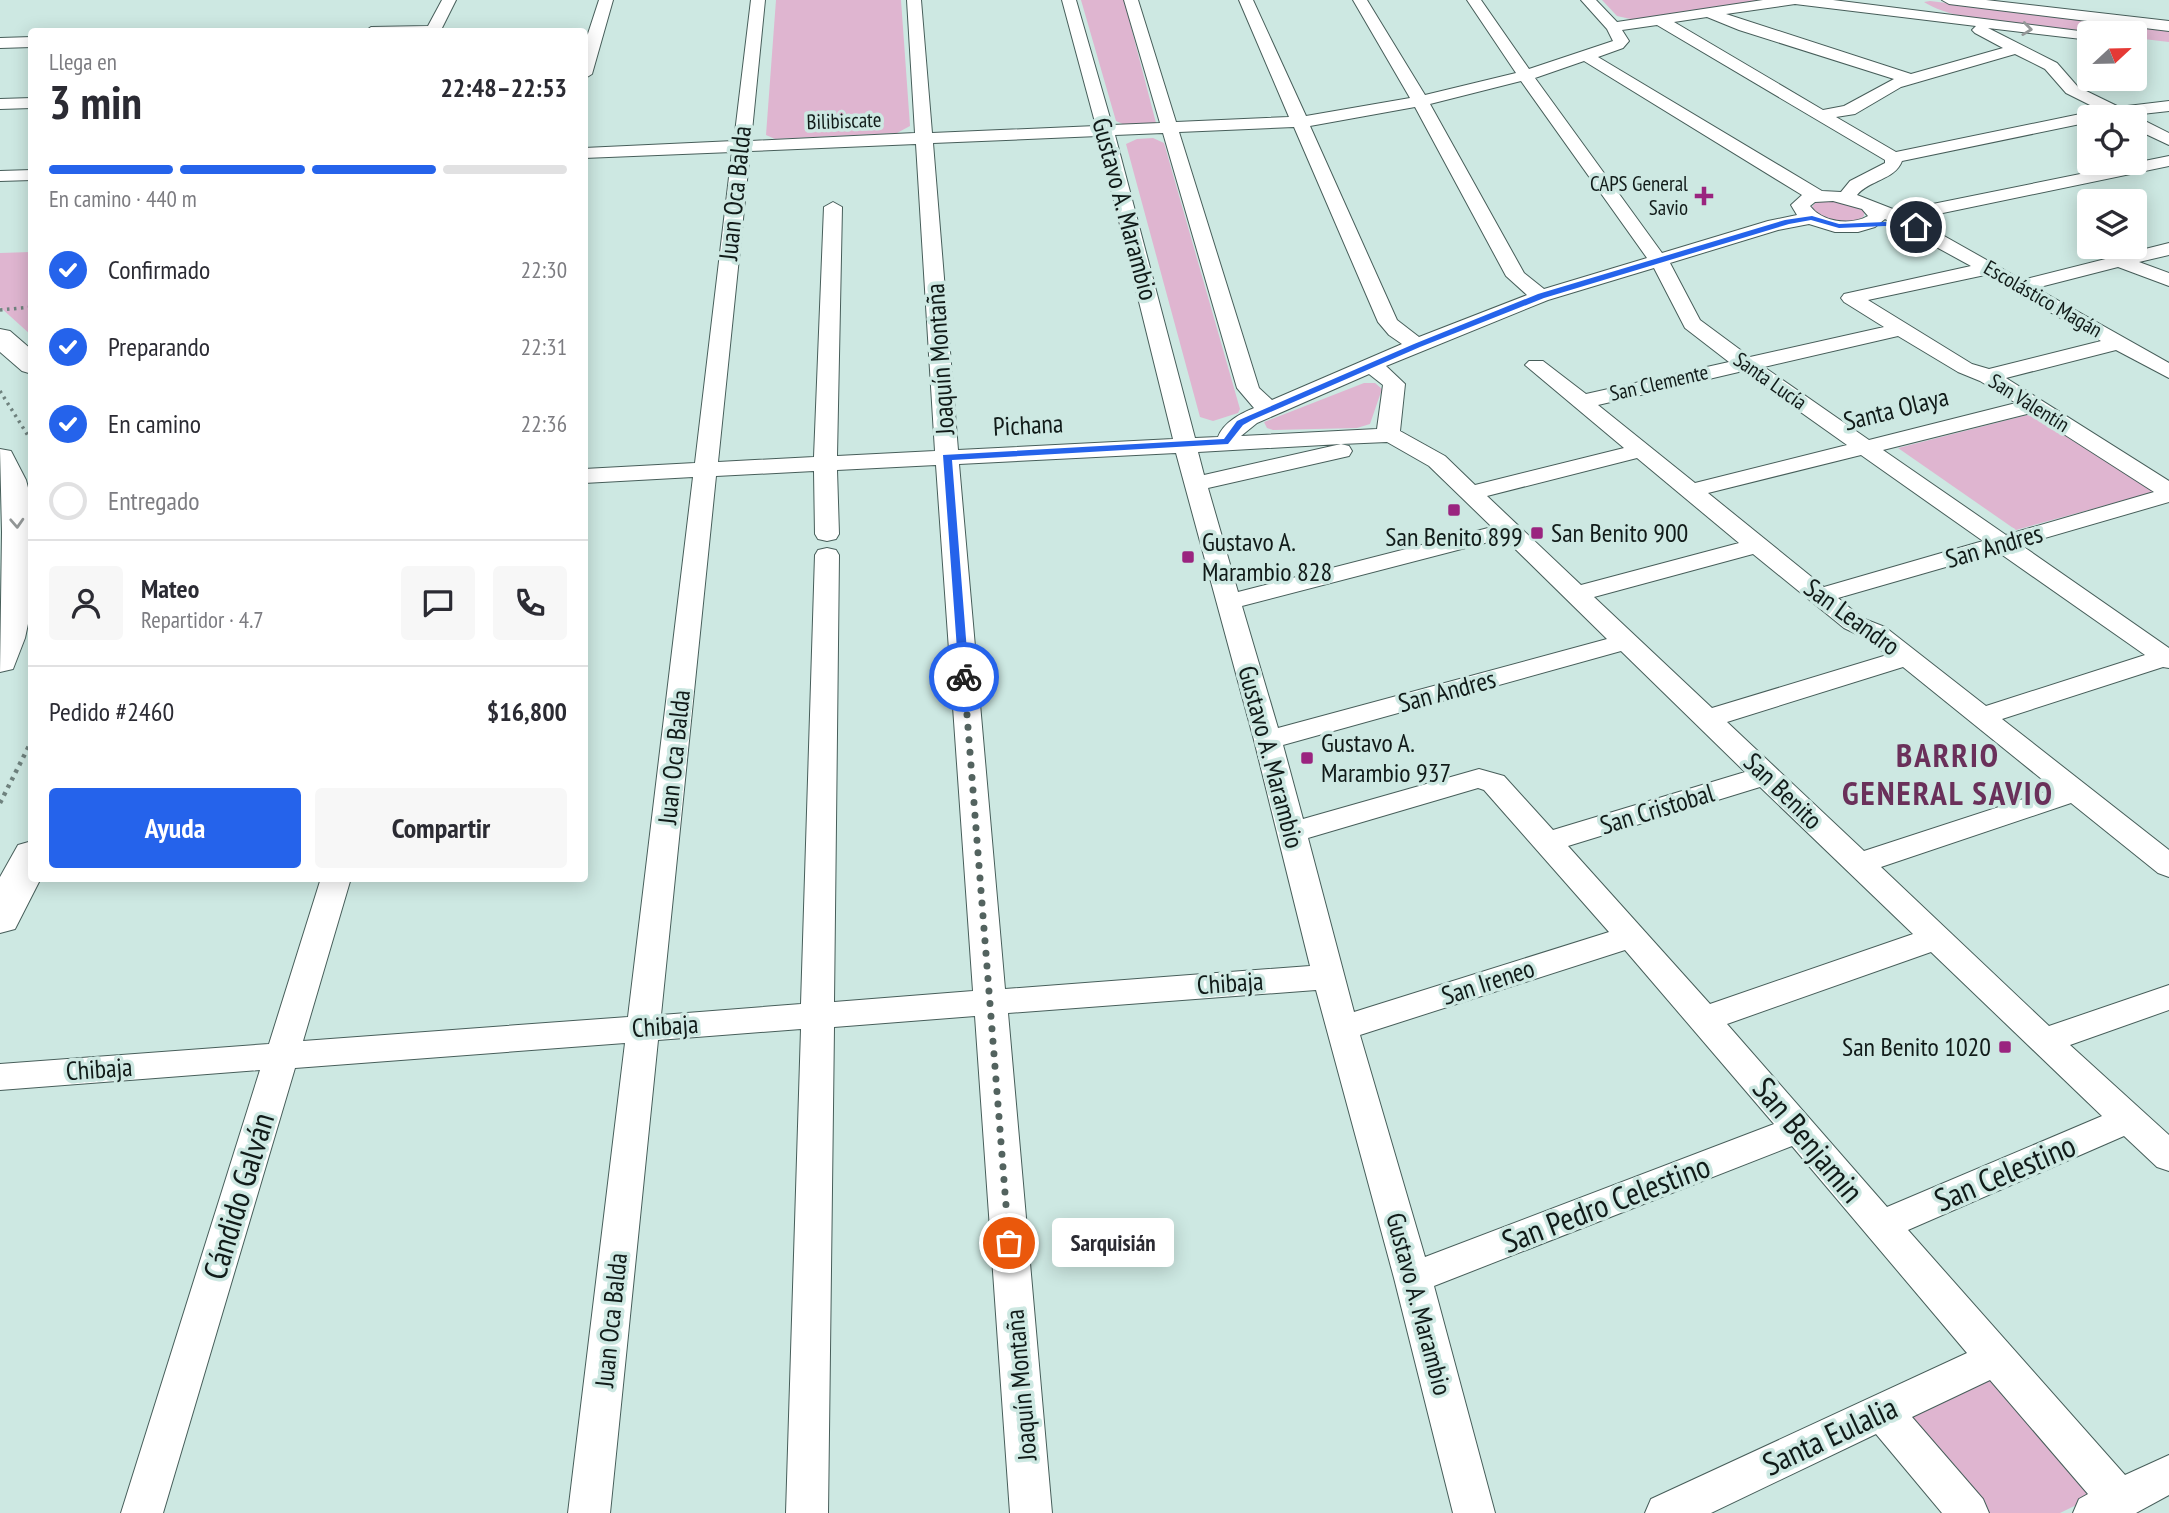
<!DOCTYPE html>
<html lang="es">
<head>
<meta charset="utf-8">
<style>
	body { margin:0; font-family:"PT Sans Narrow",sans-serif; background:#f7f7f7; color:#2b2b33; height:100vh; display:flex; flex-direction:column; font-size:26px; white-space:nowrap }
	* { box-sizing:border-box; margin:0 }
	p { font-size:23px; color:#7c7c81 }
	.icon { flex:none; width:38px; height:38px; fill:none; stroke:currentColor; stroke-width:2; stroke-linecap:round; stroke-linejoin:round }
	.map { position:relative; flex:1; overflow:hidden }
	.sheet { position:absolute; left:28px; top:28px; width:560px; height:854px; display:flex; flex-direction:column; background:#fff; border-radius:7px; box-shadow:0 4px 18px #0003 }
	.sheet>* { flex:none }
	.needle { width:46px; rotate:68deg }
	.fabs { position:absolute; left:2077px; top:21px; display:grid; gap:14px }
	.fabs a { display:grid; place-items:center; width:70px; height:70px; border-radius:7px; background:#fff; box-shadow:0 4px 18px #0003; font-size:35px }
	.pin { position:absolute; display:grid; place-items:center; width:60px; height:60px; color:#fff; margin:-30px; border:4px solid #fff; border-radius:50%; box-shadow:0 2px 7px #0007 }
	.courier { position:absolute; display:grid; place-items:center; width:70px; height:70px; margin:-35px; border:5px solid #2563eb; border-radius:50%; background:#fff; color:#222; box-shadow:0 2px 9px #0007 }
	.bubble { position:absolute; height:49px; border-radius:7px; background:#fff; box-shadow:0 4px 18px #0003; font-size:23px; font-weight:600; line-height:49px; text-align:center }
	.headline em { font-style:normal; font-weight:600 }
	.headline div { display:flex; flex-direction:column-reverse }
	.headline { display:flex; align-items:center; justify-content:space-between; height:119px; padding:0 21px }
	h1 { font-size:46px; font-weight:600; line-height:52px }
	.bar { display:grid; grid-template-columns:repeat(4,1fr); gap:10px 7px; align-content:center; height:84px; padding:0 21px }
	.bar i { height:9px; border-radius:5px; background:#e1e1e2 }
	.bar .on { background:#2563eb }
	.bar p { grid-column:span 4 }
	.line { display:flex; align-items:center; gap:18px; padding:0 21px; border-top:2px solid #e1e1e2 }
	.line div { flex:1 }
	.round { display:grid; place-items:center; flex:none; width:74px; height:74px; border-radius:7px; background:#f7f7f7 }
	ol { padding:0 21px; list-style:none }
	li { display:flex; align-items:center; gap:21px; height:77px }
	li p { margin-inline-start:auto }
	li .icon { padding:7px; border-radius:50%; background:#2563eb; color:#fff; stroke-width:4 }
	li:last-child { color:#7c7c81 }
	li i { width:38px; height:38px; border:4px solid #e1e1e2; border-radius:50% }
	.primary-button { display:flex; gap:14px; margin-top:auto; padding:14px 21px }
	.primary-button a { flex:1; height:80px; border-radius:7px; background:#2563eb; color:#fff; font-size:28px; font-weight:600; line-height:80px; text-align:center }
	.primary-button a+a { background:#f7f7f7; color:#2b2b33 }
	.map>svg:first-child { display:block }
	.green { fill:#dfb5d0 }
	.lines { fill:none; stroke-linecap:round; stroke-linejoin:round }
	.street-casing { stroke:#475e5a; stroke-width:2 }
	.primary-casing { stroke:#475e5a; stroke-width:2 }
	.path-far1 { stroke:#6f827e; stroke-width:3.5; stroke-dasharray:2.5 4.5; stroke-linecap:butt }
	.path { stroke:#6f827e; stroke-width:4.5; stroke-dasharray:3.5 5; stroke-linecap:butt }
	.street { fill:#fff; fill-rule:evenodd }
	.primary { fill:#fff; fill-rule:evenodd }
	.oneway { stroke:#949898 }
	.route { fill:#2563eb }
	.done { stroke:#53635f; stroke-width:7; stroke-dasharray:0 12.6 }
	.poi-dot { fill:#9a247f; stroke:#cde8e2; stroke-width:2.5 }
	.labels { text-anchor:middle; stroke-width:7; stroke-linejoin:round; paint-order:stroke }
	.far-street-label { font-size:21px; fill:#111b19; stroke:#cde8e2 }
	.far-poi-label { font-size:21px; fill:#111b19; stroke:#cde8e2; text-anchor:end }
	.street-label { font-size:26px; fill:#111b19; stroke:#cde8e2 }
	.poi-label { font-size:26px; fill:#111b19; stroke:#cde8e2; text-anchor:start }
	.near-street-label { font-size:32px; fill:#111b19; stroke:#cde8e2 }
	.district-label { font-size:33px; font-weight:bold; letter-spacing:2px; fill:#6a305a; stroke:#cde8e2 }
</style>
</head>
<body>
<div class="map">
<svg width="2169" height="1513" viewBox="0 0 2169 1513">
	<rect width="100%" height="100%" fill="#cde8e2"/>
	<path class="green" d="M776 0H901L910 126 897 133 775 139 766 135Z
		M1081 0H1124L1156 123 1127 126 1116 121Z
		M1602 0H1763L1635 20 1617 16Z
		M1930 1 2169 30V42L2135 38V33C2089 33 1959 26 1924 2Z
		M1153 138 1164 143 1240 409 1238 413 1213 421 1200 417 1126 144 1137 139Z
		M1831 200 1855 205 1864 212V216C1850 228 1822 221 1811 208L1816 202Z
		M31 252H32L31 335 0 307V253Z
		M1364 383H1375L1382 389 1370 424 1357 428 1273 430 1267 428 1264 422Z
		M2031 414 2154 492 2016 530 1898 448Z
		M1993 1371 2103 1492 2060 1513H1986L1904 1412Z"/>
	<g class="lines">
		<g class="street-casing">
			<path id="street" d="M442 0H456L440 32H364L371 27 428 26Z
				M599 0H613L592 74 584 79V46Z
				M751 0H765L751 141 915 133 907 0H921L932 133 1096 126 1062 0H1076L1112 125 1160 123 1124 0H1138L1176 122 1289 117 1239 0H1253L1306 116 1410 98 1353 0H1367L1425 95 1516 73 1467 0H1481L1529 69 1613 41 1607 29 1581 0H1596L1617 22 1763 0H1833L2095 33H2090V40L1988 28 2057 63 2078 87 2119 107 2169 101V111L2133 115 2169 133V145L2135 129V117H2100L2098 114 2100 110 2066 93 2045 69 2015 54 1901 87 1855 114 1836 117 1896 152 2090 112 2098 117H2090V122L1902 161C1895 180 1869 180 1857 195L1898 211 2169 156V166L1914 219 2022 280 2169 243V255L2139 262 2169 273V286L2118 267 2036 288 2169 363V378L2116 350 2006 378 2169 481V502L2021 545 2169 648V668L2163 667 2002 719 2169 850V877L2158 873 2071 803 1881 867 2049 1026 2169 985V1010L2070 1045 2169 1135V1171L2157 1167 2124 1136 1908 1230 2125 1475 2169 1455V1495L2136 1513H2073L2079 1499 2088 1494 1990 1380 1912 1417 1983 1499 1989 1513H1942L1876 1434 1711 1513H1645L1651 1499 1967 1353 1792 1146 1434 1286 1495 1513H1453L1394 1278 1316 990 1008 1013 1052 1513H1010L975 1016 834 1027 828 1513H786L801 1029 658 1040 610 1513H568L625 1043 295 1068 163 1513H121L260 1070 0 1090V1064L269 1044 321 878H351L303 1041 628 1017 693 477 584 483V469L695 463 732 152 584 158V148L734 141ZM1795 4 1976 26 1972 30 1975 33 2003 48 1911 74 1726 14ZM1707 17 1739 30 1894 79 1844 106 1823 110 1674 22ZM1657 25 1885 160V163L1850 181 1841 192 1822 191 1598 57 1623 48 1629 41 1622 30ZM1584 61 1802 195 1791 205 1797 215 1768 221 1662 253 1535 78ZM1521 81 1647 258 1544 289 1524 273 1430 104ZM1415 107 1506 276 1527 295 1419 337 1397 320 1310 126ZM1294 127 1378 322 1389 335 1402 344 1272 400 1259 388 1179 132ZM1163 133 1237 388 1254 408C1240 414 1224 422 1218 437L1195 438 1115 135ZM1098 136 1173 439 958 450 933 143ZM916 144 935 451 837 456 842 207 833 202 824 207 814 457 718 462 750 151ZM1833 201 1862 209 1868 216C1850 226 1822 222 1810 206L1815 202ZM1885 219 1971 266 1844 294 1841 298 1844 302 1884 327 1750 357 1700 320 1670 263 1778 230 1809 224 1835 232H1858L1875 227ZM1654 268 1685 328 1729 362 1586 394 1543 361H1529L1525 365 1624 448 1475 485 1445 456 1400 431 1405 384 1386 366 1548 300ZM1985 275 2101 341 1989 369 1972 364 1868 300ZM1898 336 1958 372 1980 381 2016 403 1869 440 1764 367ZM1743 371 1847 445 1695 483 1598 405ZM1369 374 1383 385 1377 429 1241 436 1257 423ZM2031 413 2154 492 2006 535 1883 450ZM1387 442 1429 466 1492 527 1238 592 1208 488 1349 456 1352 451 1349 446 1341 444ZM1341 444 1204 475 1198 452ZM1176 453 1254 740 1310 966 1005 989 959 464ZM1861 455 1983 541 1824 587 1708 493ZM1637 458 1739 543 1581 585 1487 496ZM936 465 973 991 834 1002 839 555 836 550 827 548 818 550 815 555 801 1004 661 1015 716 476 814 471 815 534 818 539 827 541 836 539 839 534 837 470ZM1504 538 1607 639 1278 728 1242 606ZM1998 552 2145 655 1986 706 1885 627 1862 618 1838 598ZM1753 554 1844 628 1867 639 1887 655 1712 708 1594 597ZM1621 651 1745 772 1553 830 1504 776 1479 769 1303 819 1283 745ZM1903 667 2054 789 1864 851 1727 722ZM1760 787 1913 934 1710 1004 1568 846ZM1478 788 1484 790 1609 932 1354 1012 1308 838ZM1625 950 1774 1124 1425 1257 1360 1035ZM1931 952 2102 1116 1887 1207 1727 1024Z
				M1942 0H1986L2169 21V31L1949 4Z
				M32 37V47L0 48V38Z
				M32 98V108L0 109V99Z
				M32 170V180L0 181V171Z"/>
		</g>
		<g class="primary-casing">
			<path id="primary" d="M0 329 10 331 32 350V374L22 371 0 352Z
				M0 449 11 451 26 480 32 503V605L25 638 13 669 0 672 2 532Z
				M32 841V878H41L15 929 0 933V877L18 845Z"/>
		</g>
		<path class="path-far1" d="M0 310 32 307
			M0 391 32 442"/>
		<path class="path" d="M0 803 32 740"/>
		<use href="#street" class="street"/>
		<use href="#primary" class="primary"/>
	</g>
	<defs><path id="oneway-chevron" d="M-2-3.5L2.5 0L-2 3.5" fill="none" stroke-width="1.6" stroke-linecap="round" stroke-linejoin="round" transform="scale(1.75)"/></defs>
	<g class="oneway">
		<use href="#oneway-chevron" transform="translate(2027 29) rotate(7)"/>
		<use href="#oneway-chevron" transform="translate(17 523) rotate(87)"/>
	</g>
	<path class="route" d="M1812 216 1839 224 1885 222 1920 227 1916 229 1885 226 1839 228 1811 220 1789 224 1544 298 1420 347 1252 420 1243 425 1228 444 952 460 969 677 964 680 959 677 943 455 1224 439 1237 421 1246 417 1414 344 1538 294 1785 220Z"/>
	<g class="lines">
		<path class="done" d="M964 677 1009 1243"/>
	</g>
	<g class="poi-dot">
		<path d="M1700.5 185.5h7v7h7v7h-7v7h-7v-7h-7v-7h7z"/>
		<rect x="1447" y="503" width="14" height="14" rx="3.5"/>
		<rect x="1530" y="526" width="14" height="14" rx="3.5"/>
		<rect x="1181" y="550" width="14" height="14" rx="3.5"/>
		<rect x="1300" y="751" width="14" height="14" rx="3.5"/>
		<rect x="1998" y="1040" width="14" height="14" rx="3.5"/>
	</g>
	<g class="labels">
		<g class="far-street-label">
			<text transform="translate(844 121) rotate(-2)" y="7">Bilibiscate</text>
			<text transform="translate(2043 299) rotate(30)" y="7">Escolástico Magán</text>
			<text transform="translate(1770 381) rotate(35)" y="7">Santa Lucía</text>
			<text transform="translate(1659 383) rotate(-13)" y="7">San Clemente</text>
			<text transform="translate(2029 403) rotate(32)" y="7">San Valentín</text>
		</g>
		<g class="far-poi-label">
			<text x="1688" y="191">CAPS General<tspan x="1688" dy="24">Savio</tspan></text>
		</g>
		<g class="street-label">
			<text transform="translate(735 193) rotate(-84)" y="9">Juan Oca Balda</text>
			<text transform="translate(1125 209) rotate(75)" y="9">Gustavo A. Marambio</text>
			<text transform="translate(940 359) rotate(-94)" y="9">Joaquín Montaña</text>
			<text transform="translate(1896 409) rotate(-14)" y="9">Santa Olaya</text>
			<text transform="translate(1028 425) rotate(-3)" y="9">Pichana</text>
			<text transform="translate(1994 546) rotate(-16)" y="9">San Andres</text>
			<text transform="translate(1852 617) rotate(36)" y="9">San Leandro</text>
			<text transform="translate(1447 691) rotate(-15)" y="9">San Andres</text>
			<text transform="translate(674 757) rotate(-84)" y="9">Juan Oca Balda</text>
			<text transform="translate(1271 757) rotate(75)" y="9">Gustavo A. Marambio</text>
			<text transform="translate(1783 791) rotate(44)" y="9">San Benito</text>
			<text transform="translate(1657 809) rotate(-17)" y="9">San Cristobal</text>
			<text transform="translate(1488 982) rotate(-18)" y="9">San Ireneo</text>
			<text transform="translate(1230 983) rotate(-4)" y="9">Chibaja</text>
			<text transform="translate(665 1026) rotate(-4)" y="9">Chibaja</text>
			<text transform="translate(99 1069) rotate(-4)" y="9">Chibaja</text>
			<text transform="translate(1419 1304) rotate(75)" y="9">Gustavo A. Marambio</text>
			<text transform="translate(611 1320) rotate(-84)" y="9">Juan Oca Balda</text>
			<text transform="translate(1021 1385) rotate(-95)" y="9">Joaquín Montaña</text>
		</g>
		<g class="poi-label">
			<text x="1551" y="542">San Benito 900</text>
			<text x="1454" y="546" text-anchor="middle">San Benito 899</text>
			<text x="1202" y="551">Gustavo A.<tspan x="1202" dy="30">Marambio 828</tspan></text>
			<text x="1321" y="752">Gustavo A.<tspan x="1321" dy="30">Marambio 937</tspan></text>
			<text x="1991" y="1056" text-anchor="end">San Benito 1020</text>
		</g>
		<g class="near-street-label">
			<text transform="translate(1808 1140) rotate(50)" y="11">San Benjamin</text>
			<text transform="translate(2005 1173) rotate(-23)" y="11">San Celestino</text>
			<text transform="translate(239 1196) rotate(-73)" y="11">Cándido Galván</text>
			<text transform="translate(1606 1204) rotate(-21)" y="11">San Pedro Celestino</text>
			<text transform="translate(1830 1436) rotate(-25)" y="11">Santa Eulalia</text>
		</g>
		<g class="district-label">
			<text x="1948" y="767">BARRIO<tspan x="1948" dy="38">GENERAL SAVIO</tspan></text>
		</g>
	</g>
</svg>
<div class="fabs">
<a><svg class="needle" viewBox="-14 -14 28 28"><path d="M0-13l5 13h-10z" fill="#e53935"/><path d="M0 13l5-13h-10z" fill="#7c7c81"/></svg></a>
<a><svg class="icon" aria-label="locate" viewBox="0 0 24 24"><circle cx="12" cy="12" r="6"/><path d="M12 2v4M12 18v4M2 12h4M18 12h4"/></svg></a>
<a><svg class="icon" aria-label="layers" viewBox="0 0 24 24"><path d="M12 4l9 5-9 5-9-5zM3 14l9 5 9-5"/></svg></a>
</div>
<div class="pin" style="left:1009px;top:1243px;background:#ea580c"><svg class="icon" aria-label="bag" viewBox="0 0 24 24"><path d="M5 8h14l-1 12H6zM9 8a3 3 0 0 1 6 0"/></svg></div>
<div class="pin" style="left:1916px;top:227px;background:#1f2937"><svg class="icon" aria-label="home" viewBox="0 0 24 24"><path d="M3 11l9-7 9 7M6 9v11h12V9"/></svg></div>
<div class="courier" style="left:964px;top:677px"><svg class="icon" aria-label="bike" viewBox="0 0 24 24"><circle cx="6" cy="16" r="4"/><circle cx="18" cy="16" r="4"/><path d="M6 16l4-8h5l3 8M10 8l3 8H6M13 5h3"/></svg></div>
<div class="bubble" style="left:1052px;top:1218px;width:122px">Sarquisián</div>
<section class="sheet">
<div class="headline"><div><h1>3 min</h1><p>Llega en</p></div><em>22:48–22:53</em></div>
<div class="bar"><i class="on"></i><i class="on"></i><i class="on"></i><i></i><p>En camino · 440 m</p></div>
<ol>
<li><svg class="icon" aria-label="check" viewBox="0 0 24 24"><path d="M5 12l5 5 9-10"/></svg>Confirmado<p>22:30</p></li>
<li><svg class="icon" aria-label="check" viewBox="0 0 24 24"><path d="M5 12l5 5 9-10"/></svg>Preparando<p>22:31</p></li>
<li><svg class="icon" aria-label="check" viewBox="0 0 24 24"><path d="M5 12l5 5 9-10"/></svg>En camino<p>22:36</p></li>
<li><i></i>Entregado</li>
</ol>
<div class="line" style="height:126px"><a class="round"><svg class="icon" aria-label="person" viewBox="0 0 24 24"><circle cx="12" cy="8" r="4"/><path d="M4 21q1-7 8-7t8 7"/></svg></a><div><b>Mateo</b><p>Repartidor · 4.7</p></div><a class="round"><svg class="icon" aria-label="chat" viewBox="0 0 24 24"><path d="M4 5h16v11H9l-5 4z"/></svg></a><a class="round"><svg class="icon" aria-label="phone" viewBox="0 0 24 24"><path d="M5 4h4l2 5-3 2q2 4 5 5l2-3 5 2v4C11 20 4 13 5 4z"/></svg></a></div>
<div class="line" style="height:91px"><div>Pedido #2460</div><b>$16,800</b></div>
<div class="primary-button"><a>Ayuda</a><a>Compartir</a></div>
</section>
</div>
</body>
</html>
